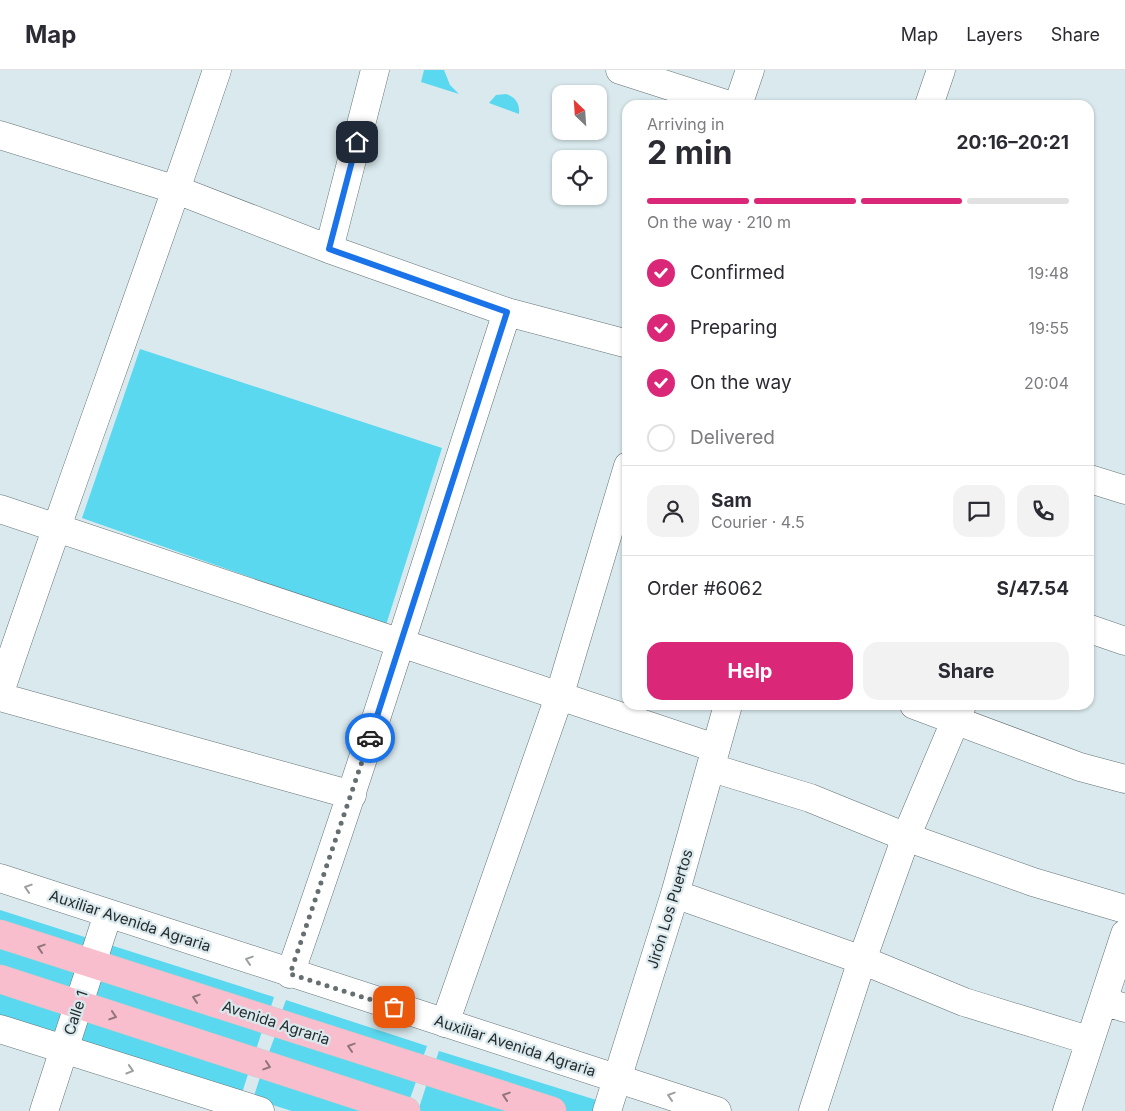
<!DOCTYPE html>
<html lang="en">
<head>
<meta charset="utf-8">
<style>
	body { margin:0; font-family:Inter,sans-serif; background:#f2f2f3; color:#2b2b33; height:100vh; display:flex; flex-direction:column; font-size:19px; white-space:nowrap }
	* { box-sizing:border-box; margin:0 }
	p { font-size:16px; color:#7c7c81 }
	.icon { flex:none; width:28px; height:28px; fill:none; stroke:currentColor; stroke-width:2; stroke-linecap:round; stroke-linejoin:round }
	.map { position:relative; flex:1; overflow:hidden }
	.drawer { position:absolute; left:622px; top:30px; width:472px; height:610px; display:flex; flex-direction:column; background:#fff; border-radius:15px; box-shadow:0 1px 4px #0004 }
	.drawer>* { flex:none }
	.needle { width:32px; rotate:335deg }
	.tools { position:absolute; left:552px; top:15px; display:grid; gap:10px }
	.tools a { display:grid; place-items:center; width:55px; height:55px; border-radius:10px; background:#fff; box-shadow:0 1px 4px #0004; font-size:25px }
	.pin { position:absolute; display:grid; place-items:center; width:42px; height:42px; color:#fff; margin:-21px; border-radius:10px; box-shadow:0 2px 8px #0006 }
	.courier { position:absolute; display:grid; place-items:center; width:50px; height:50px; margin:-25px; border:4px solid #1a73e8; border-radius:50%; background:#fff; color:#222; box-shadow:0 1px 6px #0007 }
	.summary em { font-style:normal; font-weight:700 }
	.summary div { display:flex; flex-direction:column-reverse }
	.summary { display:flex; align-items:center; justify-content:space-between; height:85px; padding:0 25px }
	h1 { font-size:32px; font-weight:700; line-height:38px }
	.bar { display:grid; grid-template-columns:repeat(4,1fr); gap:8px 5px; align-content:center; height:60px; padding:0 25px }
	.bar i { height:6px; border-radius:4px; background:#e1e1e2 }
	.bar .selected { background:#db2777 }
	.bar p { grid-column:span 4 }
	.line { display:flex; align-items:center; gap:12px; padding:0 25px; border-top:1px solid #e1e1e2 }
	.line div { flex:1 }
	.round { display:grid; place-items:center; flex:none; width:52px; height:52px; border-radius:15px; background:#f2f2f3 }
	ol { padding:0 25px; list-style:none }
	li { display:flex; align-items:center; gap:15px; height:55px }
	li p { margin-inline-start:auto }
	li .icon { padding:5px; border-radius:50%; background:#db2777; color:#fff; stroke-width:4 }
	li:last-child { color:#7c7c81 }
	li i { width:28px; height:28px; border:2px solid #e1e1e2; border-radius:50% }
	.cta { display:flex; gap:10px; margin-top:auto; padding:10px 25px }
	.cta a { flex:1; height:58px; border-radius:15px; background:#db2777; color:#fff; font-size:20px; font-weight:700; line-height:58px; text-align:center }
	.cta a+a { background:#f2f2f3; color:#2b2b33 }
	header { display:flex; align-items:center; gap:30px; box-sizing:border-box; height:70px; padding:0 25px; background:#fff; border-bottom:1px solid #e1e1e2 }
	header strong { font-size:24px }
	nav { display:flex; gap:28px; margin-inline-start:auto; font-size:18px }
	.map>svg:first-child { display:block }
	.green { fill:#5ad8ef }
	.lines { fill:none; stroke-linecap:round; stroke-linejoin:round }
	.minor-casing { stroke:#647275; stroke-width:29 }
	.tertiary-casing { stroke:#647275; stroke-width:29 }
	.primary-casing { stroke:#c7c8c8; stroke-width:29 }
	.minor { stroke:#fff; stroke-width:28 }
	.tertiary { stroke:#fff; stroke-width:28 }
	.primary { stroke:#f9becd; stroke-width:28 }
	.oneway { stroke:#9da0a0 }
	.oneway2 { stroke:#90757d }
	.done { stroke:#656e70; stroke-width:5; stroke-dasharray:0 9 }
	.route { stroke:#1a73e8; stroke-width:6 }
	.labels { text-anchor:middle; stroke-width:4.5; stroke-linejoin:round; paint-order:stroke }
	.street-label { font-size:15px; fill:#262c2d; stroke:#d9e9ed }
</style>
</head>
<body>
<header>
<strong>Map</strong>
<nav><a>Map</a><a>Layers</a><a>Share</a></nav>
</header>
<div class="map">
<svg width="1125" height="1041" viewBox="0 0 1125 1041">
	<rect width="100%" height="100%" fill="#d9e9ed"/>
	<path class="green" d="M424 0H444L450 15 459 24 421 12Z
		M506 24C516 27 520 34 519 44L489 33 496 25Z
		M140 279 442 378 386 555 82 448Z
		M0 840 94 870 88 888 0 860Z
		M0 873 79 899 71 924 0 901Z
		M104 873 274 927 268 946 98 892Z
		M96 904 263 958 254 986 87 932Z
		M0 919 66 942 58 965 0 945Z
		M286 930 427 976 420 996 279 949Z
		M85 948 250 998 242 1023 77 973Z
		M278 958 418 1006 407 1037 266 990Z
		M439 981 606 1033 603 1041H560L432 1001Z
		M262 1001 387 1041H292L253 1029Z
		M429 1007 535 1041H418Z"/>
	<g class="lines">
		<g class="minor-casing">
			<path id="minor" d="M620 0 729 35
				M738 35 750 0
				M929 35 941 0
				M0 65 177 120 329 179 507 242 628 274
				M329 179 375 0
				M1090 409 1125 420
				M0 439 715 678
				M1090 559 1125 571
				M0 622C70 414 147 208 217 0
				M0 627 352 725
				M914 635 1080 697 1125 709
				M712 698 810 728 906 767 1033 812 1125 839
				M675 824 862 890 964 932 1088 970
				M290 904C367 684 435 463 507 242
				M1103 931 1125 938
				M445 953 559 627 628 396
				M44 1041 108 844
				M607 1041 675 824 728 635
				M813 1041 862 890 906 767 962 635
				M1067 1041 1125 864"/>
		</g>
		<g class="tertiary-casing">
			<path id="tertiary" d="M0 808 717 1041
				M0 959 260 1041"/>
		</g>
		<g class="primary-casing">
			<path id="primary" d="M0 864 552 1041
				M0 909 406 1041"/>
		</g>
		<use href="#minor" class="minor"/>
		<use href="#tertiary" class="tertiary"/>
		<use href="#primary" class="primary"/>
	</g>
	<defs><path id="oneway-chevron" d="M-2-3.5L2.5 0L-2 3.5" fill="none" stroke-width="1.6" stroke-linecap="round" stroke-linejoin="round" transform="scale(1.25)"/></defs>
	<g class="oneway">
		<use href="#oneway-chevron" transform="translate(28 818) rotate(-162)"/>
		<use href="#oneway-chevron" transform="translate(249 890) rotate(-162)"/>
		<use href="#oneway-chevron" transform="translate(130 1000) rotate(17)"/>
		<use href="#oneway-chevron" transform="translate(671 1026) rotate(-162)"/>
	</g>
	<g class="oneway2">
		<use href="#oneway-chevron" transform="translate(41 878) rotate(-162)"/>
		<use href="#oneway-chevron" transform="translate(196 928) rotate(-162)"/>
		<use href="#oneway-chevron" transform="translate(113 946) rotate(18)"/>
		<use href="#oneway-chevron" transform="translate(351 977) rotate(-162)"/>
		<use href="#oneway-chevron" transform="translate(267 996) rotate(18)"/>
		<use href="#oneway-chevron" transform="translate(506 1026) rotate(-162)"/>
	</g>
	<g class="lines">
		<path class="done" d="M370 668 290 904 394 937"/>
		<path class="route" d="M357 72 329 179 507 242 370 668"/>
	</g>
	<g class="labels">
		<g class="street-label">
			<text transform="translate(670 839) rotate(-73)" y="5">Jirón Los Puertos</text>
			<text transform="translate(130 851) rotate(18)" y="5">Auxiliar Avenida Agraria</text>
			<text transform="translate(76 943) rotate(-72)" y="5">Calle 1</text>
			<text transform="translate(276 953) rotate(18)" y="5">Avenida Agraria</text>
			<text transform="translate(515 976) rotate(18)" y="5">Auxiliar Avenida Agraria</text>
		</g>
	</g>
</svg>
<div class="tools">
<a><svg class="needle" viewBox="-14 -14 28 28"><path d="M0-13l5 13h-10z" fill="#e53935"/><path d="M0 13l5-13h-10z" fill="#7c7c81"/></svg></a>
<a><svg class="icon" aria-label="locate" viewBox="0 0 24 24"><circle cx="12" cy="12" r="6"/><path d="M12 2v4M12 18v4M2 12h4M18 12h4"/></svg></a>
</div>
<div class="pin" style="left:394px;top:937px;background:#ea580c"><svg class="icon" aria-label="bag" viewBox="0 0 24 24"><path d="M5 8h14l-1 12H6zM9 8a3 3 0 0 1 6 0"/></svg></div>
<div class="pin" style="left:357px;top:72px;background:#1f2937"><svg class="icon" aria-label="home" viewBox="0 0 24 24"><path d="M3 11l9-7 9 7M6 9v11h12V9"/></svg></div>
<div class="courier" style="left:370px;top:668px"><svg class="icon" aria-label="car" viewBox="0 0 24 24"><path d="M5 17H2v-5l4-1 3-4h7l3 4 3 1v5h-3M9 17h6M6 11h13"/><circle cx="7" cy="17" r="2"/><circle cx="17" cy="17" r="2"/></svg></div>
<section class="drawer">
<div class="summary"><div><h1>2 min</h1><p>Arriving in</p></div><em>20:16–20:21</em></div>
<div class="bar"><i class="selected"></i><i class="selected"></i><i class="selected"></i><i></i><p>On the way · 210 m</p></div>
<ol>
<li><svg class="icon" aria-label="check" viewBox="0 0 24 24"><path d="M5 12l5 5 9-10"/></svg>Confirmed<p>19:48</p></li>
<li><svg class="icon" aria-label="check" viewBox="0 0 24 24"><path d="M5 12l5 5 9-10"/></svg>Preparing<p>19:55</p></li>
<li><svg class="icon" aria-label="check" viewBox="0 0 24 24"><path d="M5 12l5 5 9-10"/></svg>On the way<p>20:04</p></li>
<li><i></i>Delivered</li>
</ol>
<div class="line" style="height:90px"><a class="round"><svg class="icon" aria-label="person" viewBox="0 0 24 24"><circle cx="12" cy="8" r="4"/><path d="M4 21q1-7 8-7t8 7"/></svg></a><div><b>Sam</b><p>Courier · 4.5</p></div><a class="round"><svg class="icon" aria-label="chat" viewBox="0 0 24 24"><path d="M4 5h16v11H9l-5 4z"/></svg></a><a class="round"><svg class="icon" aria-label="phone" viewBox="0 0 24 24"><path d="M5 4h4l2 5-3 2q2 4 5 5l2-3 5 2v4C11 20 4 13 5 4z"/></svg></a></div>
<div class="line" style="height:65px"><div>Order #6062</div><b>S/47.54</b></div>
<div class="cta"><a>Help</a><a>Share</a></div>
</section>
</div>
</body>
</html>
